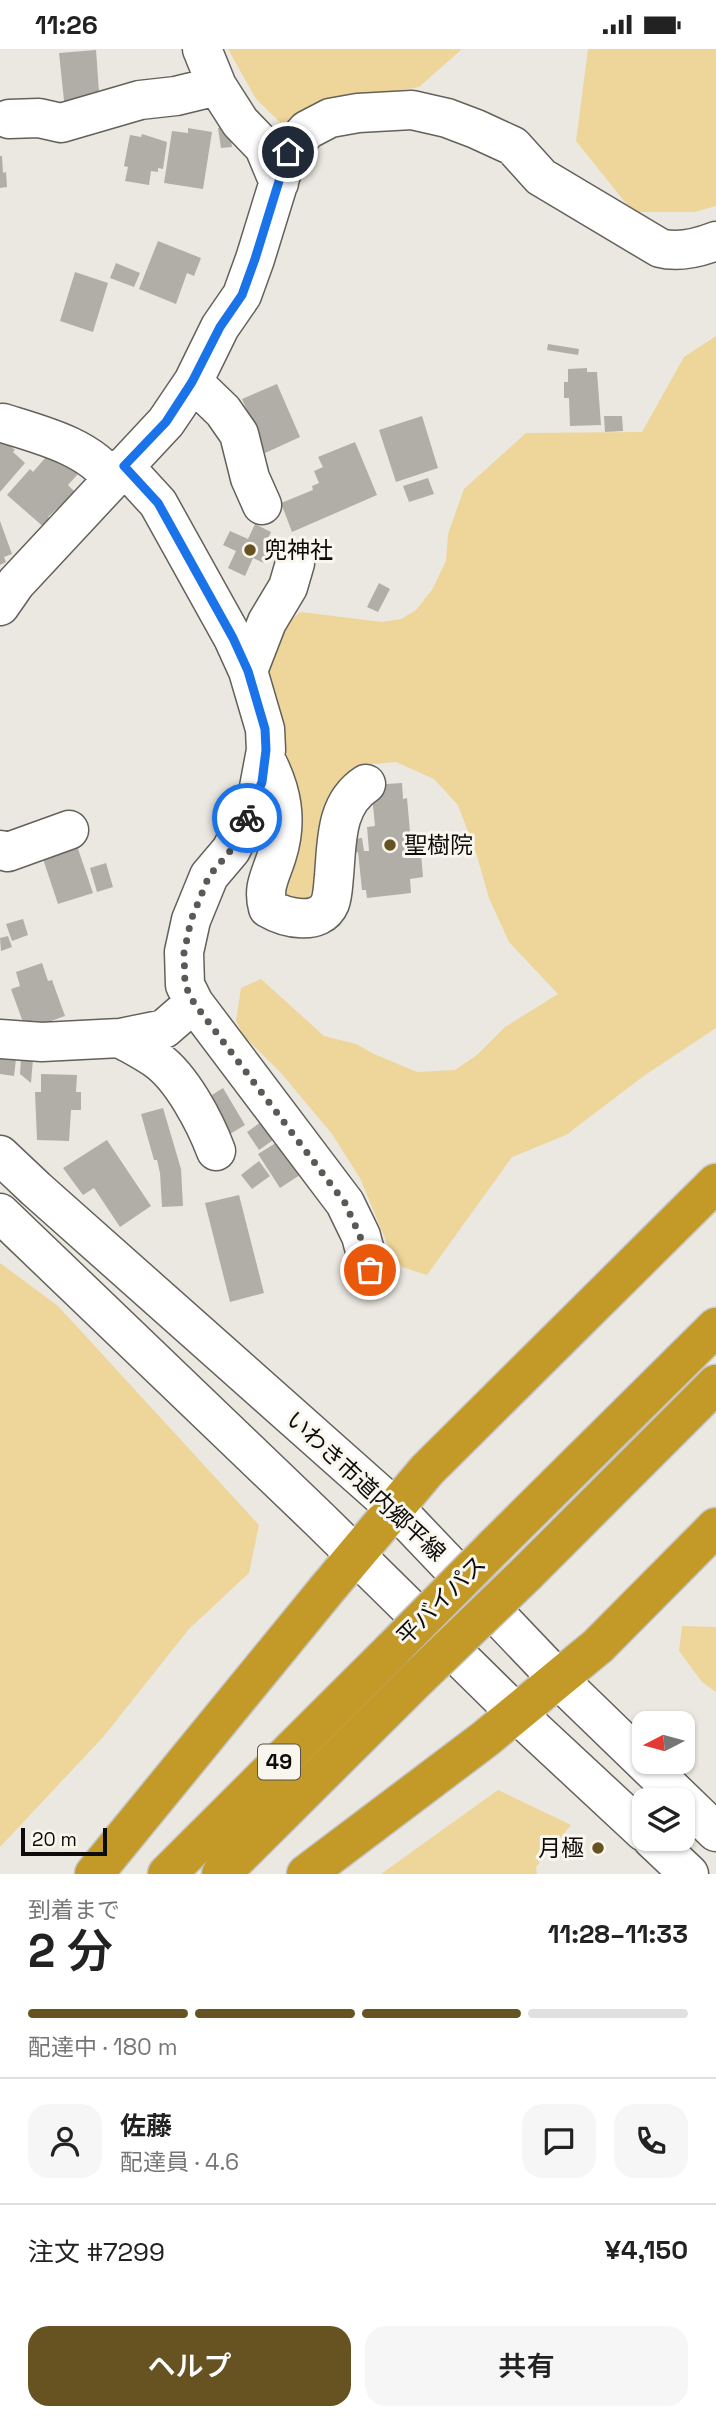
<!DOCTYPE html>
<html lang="ja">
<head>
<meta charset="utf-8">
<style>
	body { margin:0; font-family:"Space Grotesk","Noto Sans JP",sans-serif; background:#f6f6f6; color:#222; height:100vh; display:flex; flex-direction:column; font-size:26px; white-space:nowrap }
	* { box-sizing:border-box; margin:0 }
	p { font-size:23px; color:#767676 }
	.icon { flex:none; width:38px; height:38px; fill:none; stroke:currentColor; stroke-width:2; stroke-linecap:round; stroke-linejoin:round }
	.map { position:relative; height:1825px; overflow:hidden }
	.details { display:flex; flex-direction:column; background:#fff; flex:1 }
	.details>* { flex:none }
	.needle { width:46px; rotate:264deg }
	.fabs { position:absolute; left:632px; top:1662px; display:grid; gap:14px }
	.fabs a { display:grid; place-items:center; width:63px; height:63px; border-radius:14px; background:#fff; box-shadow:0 2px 5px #0004; font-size:35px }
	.scale { position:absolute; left:21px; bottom:18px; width:86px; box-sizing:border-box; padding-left:7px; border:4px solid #0d0c0a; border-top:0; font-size:19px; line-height:24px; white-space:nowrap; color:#0d0c0a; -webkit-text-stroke:5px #f9f6ee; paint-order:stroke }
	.pin { position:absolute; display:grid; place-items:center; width:60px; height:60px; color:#fff; margin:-30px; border:4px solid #fff; border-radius:50%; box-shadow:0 2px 7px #0007 }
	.courier { position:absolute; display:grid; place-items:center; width:70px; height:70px; margin:-35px; border:5px solid #1a73e8; border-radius:50%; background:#fff; color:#222; box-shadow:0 2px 9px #0007 }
	.headline em { font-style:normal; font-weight:600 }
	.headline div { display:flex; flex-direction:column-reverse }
	.headline { display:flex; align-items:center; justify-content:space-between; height:119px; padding:0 28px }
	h1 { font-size:46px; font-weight:600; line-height:52px }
	.bar { display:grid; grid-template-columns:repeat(4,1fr); gap:10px 7px; align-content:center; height:84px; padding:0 28px }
	.bar i { height:9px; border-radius:5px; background:#e0e0e0 }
	.bar .active { background:#675322 }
	.bar p { grid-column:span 4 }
	.line { display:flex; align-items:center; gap:18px; padding:0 28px; border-top:2px solid #e0e0e0 }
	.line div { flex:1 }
	.round { display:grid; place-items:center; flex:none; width:74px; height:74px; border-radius:21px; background:#f6f6f6 }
	.primary-button { display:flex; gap:14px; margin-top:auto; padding:14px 28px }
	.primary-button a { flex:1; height:80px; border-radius:21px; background:#675322; color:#fff; font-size:28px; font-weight:600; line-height:80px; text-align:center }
	.primary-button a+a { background:#f6f6f6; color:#222 }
	.status { display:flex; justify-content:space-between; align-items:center; height:49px; padding:0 35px; background:#fff; direction:ltr }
	.status svg { height:19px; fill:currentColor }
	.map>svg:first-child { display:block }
	.green { fill:#eed599 }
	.building { fill:#b1aea7 }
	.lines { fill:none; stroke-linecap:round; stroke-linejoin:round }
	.minor-casing { stroke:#64615b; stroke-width:41 }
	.highway-casing { stroke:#c5c5c4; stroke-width:41 }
	.minor { stroke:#fff; stroke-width:38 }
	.highway { stroke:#c39a27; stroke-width:38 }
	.highway-bridge-casing { stroke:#c5c5c4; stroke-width:41; stroke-linecap:butt }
	.highway-bridge { stroke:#c39a27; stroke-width:38 }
	.done { stroke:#5b5955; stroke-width:7; stroke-dasharray:0 12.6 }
	.route { stroke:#1a73e8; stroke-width:9 }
	.poi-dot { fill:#675322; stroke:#f9f6ee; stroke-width:2.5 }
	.labels { text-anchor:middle; stroke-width:6; stroke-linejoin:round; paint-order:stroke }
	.shield { fill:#f9f6ee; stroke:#54524e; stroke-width:2 }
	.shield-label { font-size:21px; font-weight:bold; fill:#0d0c0a }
	.poi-label { font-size:23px; fill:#0d0c0a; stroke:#f9f6ee; text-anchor:start }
	.street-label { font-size:23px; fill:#0d0c0a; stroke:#f9f6ee }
</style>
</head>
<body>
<div class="status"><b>11:26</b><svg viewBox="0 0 49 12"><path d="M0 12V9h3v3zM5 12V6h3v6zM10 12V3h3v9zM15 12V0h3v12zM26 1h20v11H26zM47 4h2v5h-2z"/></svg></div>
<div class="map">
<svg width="716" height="1825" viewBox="0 0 716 1825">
	<rect width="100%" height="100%" fill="#ebe8e1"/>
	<path class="green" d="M228 0H462L419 38 324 54 283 76 256 50Z
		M588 0H716V157L694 163H633L576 92Z
		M716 287V979L645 1026 566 1086 512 1108 427 1226 402 1218 389 1199 360 1129 332 1085 281 1024 244 987 236 972 241 939 261 930 324 987 356 995 374 1005 417 1023 455 1021 477 1006 505 978 558 945 509 893 489 849 477 807 458 756 434 730 396 713 362 716 336 738 322 772 319 811 313 841 305 854 279 849 265 633 275 582 301 563 382 573 401 570 416 561 432 541 446 512 448 485 464 440 526 384 642 383 684 308Z
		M0 1214 58 1257 259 1476 249 1524 189 1580 104 1687 0 1798Z
		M682 1577 716 1578V1643L702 1633 679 1602Z
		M498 1741 571 1776 536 1818 537 1825H381Z"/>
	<path class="building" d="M96 1 99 43 90 44V59L65 61 59 4Z
		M229 77 232 98 221 99 218 79Z
		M188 79 212 83 203 140 164 134 172 82 188 84Z
		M142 85 167 93 163 120 158 119V123L151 122 149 136 125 132 128 118 124 117 130 86 141 88Z
		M0 107H2L3 124 6 123 7 138 0 139Z
		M158 192 201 209 194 227 187 224 176 255 139 240Z
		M116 214 140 224 134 238 110 229Z
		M75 223 108 234 93 283 60 272Z
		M548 295 579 300 578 306 547 301Z
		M587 319V323H597L601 376 570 377 569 349H564V333H568V320Z
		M277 335 300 388 265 404 242 350Z
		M422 367 438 419 396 433 379 381Z
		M604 367H622L623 382 605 383Z
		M0 388 15 401 13 403 25 414 0 443Z
		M355 393 377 446 292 483 281 454 313 441 312 437 319 434 314 422 323 418 318 408Z
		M52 401 78 425 68 436 75 443 48 468 61 479 54 487 7 446 30 420 33 423Z
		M428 429 434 445 409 453 403 437Z
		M0 472 12 505 4 508 6 513 0 516Z
		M255 475 271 483 264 499 270 502 264 514 253 509 245 527 228 519 236 502 223 496 230 482 248 490Z
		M379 534 390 540 378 563 367 558Z
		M402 734 403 750 407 749 412 805 421 804 423 828 410 830 411 844 367 849 366 841H362L358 803 354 804 353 790 362 789 364 802H369L367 778 375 777 371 736Z
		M74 788 93 844 58 855 41 804Z
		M106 814 113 838 97 843 90 819Z
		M23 870 28 886 12 892 6 875Z
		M8 887 12 898 1 902 0 889Z
		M42 914 48 932 52 931 65 967 31 979 24 976 11 940 20 937 16 923Z
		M0 1008 16 1010 14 1027 0 1025Z
		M21 1009 33 1010 31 1034 20 1025Z
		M41 1025 77 1026 76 1043H81V1061H71L69 1092 37 1091 35 1043H41Z
		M223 1039 245 1076 225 1088 204 1051Z
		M163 1059 181 1120 183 1157 162 1158 160 1124 157 1111H154L141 1065Z
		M264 1071 276 1089 259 1101 247 1083Z
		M107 1091 151 1157 120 1178 94 1139 83 1146 63 1119Z
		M279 1092 300 1126 280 1139 258 1105Z
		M259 1112 270 1127 252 1140 241 1126Z
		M239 1146 264 1244 230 1253 205 1154Z"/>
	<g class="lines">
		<g class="minor-casing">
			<path id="minor" d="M202 0 217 37 240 73 264 98 279 134
				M9 70 39 69 61 74 140 51 176 47 217 37
				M193 333 223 362 239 385 250 429 262 456
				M3 374C38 385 91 398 111 430
				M124 417 158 454 233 589 248 622 265 680 266 701 257 749 231 801 209 827 191 871 184 903 185 936 194 954 345 1154 361 1187 370 1221
				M0 557 16 534 166 373 193 333 220 278 242 246 255 210 288 103 307 81 330 69 358 64 412 61 447 69 476 80 513 97 541 128 660 199C679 204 698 199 716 192
				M248 622 267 573 288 538 295 514
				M265 709C282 741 288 771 277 806 271 826 262 838 268 859 285 869 320 878 330 854 333 846 333 836 334 827 337 793 335 755 366 735
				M0 801 8 803 69 781
				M120 989C132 996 146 1003 157 1011 182 1029 205 1073 216 1102
				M0 990 42 993 120 989 164 980 194 954
				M0 1106 36 1140 395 1459 558 1630 716 1783
				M0 1164 319 1470 516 1664 644 1783
				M652 1790 689 1825"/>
		</g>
		<g class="highway-casing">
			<path id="highway" d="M495 1497 716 1278
				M526 1525 716 1335
				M94 1825 327 1540 427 1421 716 1134
				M167 1825 392 1601
				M221 1825 419 1628
				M306 1825 485 1690 598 1597 716 1478"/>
		</g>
		<use href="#minor" class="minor"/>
		<use href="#highway" class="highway"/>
		<g class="highway-bridge-casing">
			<path id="highway-bridge" d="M392 1601 495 1497
				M419 1628 526 1525"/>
		</g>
		<use href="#highway-bridge" class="highway-bridge"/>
	</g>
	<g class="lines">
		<path class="done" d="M247 769 231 801 209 827 191 871 184 904 185 936 194 954 345 1154 360 1187 370 1221"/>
		<path class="route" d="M247 769 262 733 266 701 265 680 248 622 233 589 158 454 124 417 166 373 192 333 220 278 242 246 255 210 288 103"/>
	</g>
	<g class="poi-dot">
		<circle cx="250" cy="501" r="7"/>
		<circle cx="390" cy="796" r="7"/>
		<circle cx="598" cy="1799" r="7"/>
	</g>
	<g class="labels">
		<rect class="shield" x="258" y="1695.5" width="42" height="35" rx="5"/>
		<g class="shield-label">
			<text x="279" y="1720">49</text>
		</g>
		<g class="poi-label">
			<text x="264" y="509">兜神社</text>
			<text x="404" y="804">聖樹院</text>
			<text x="584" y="1807" text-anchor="end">月極</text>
		</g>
		<g class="street-label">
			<text transform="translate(366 1437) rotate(43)" y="8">いわき市道内郷平線</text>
			<text transform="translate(441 1551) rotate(-45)" y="8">平バイパス</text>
		</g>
	</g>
</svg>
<div class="fabs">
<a><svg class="needle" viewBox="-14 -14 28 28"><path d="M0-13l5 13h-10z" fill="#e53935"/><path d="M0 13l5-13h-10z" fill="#767676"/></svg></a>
<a><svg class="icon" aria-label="layers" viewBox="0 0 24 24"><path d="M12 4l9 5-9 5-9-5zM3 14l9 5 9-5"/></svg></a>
</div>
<div class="scale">20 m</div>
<div class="pin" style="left:370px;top:1221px;background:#ea580c"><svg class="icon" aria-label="bag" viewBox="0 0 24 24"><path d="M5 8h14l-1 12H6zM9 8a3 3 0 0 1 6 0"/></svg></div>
<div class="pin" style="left:288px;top:103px;background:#1f2937"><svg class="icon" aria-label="home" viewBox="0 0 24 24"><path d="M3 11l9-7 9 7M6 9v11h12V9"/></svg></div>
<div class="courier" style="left:247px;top:769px"><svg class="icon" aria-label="bike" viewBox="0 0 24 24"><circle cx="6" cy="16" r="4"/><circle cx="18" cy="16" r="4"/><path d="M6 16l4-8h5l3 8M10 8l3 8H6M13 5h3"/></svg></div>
</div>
<section class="details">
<div class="headline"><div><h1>2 分</h1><p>到着まで</p></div><em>11:28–11:33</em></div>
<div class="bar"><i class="active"></i><i class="active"></i><i class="active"></i><i></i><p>配達中 · 180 m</p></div>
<div class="line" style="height:126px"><a class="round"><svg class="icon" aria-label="person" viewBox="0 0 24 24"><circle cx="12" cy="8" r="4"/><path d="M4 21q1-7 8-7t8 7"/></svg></a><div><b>佐藤</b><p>配達員 · 4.6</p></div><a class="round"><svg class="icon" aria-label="chat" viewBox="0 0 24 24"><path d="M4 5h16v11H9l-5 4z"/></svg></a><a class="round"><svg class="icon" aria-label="phone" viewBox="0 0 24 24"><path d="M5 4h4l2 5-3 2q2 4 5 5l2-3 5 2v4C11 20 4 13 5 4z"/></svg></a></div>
<div class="line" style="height:91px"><div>注文 #7299</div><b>¥4,150</b></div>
<div class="primary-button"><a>ヘルプ</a><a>共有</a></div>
</section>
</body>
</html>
